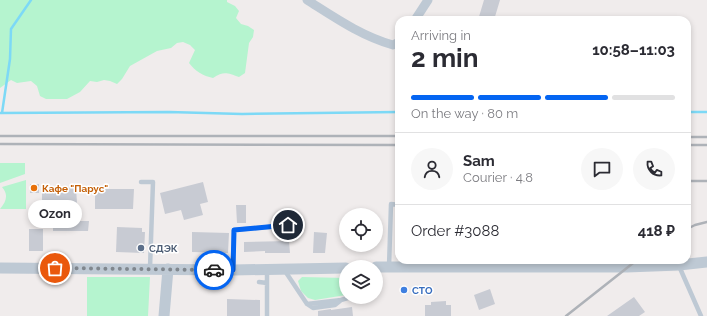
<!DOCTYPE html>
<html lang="en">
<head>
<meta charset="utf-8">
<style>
	body { margin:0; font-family:Raleway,sans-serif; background:#f7f7f7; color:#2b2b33; height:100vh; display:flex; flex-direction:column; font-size:15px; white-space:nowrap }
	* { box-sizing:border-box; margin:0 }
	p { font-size:13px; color:#7c7c81 }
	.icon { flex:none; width:22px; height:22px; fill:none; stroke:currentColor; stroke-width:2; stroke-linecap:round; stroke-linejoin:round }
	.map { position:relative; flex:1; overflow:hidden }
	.drawer { position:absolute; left:395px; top:16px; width:296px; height:248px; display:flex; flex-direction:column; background:#fff; border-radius:12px; box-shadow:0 2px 6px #0003 }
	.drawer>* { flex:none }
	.tools { position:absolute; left:339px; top:208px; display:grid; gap:8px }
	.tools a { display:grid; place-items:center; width:44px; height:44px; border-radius:50%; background:#fff; box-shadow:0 2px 6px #0003; font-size:20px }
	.pin { position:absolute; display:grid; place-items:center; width:34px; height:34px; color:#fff; margin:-17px; border:2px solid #fff; border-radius:50%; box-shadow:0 1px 4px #0007 }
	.courier { position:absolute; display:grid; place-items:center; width:40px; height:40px; margin:-20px; border:3px solid #0465f2; border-radius:50%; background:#fff; color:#222; box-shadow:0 1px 5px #0007 }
	.bubble { position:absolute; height:28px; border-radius:14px; background:#fff; box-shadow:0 2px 6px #0003; font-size:13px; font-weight:700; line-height:28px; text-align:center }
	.overview em { font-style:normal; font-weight:700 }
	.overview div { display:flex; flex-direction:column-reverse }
	.overview { display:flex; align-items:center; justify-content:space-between; height:68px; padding:0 16px }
	h1 { font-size:26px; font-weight:700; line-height:30px }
	.bar { display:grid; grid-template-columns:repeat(4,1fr); gap:6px 4px; align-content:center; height:48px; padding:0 16px }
	.bar i { height:5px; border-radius:3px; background:#e1e1e2 }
	.bar .on { background:#0465f2 }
	.bar p { grid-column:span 4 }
	.line { display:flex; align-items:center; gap:10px; padding:0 16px; border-top:1px solid #e1e1e2 }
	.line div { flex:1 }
	.round { display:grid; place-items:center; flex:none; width:42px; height:42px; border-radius:21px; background:#f7f7f7 }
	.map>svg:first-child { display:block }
	.green { fill:#b5f4cf }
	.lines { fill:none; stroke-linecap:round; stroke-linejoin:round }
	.stream { stroke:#7dd9f6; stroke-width:2.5 }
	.building { fill:#c8cbd3 }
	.service { stroke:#bec9d4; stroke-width:4.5 }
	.minor { stroke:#bec9d4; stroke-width:9 }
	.tertiary { stroke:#bec9d4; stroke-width:11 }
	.rail { stroke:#aeb2b8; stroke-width:2.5 }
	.done { stroke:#80878e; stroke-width:4; stroke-dasharray:0 7.2 }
	.route { stroke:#0465f2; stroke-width:5 }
	.food-dot { fill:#e8710a; stroke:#fff; stroke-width:1.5 }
	.service-dot { fill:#5c6f8a; stroke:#fff; stroke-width:1.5 }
	.shop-dot { fill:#3f7fe0; stroke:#fff; stroke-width:1.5 }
	.labels { text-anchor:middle; stroke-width:3; stroke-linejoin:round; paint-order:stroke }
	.food-label { font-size:10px; font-weight:bold; fill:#c56008; stroke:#fff; text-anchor:start }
	.service-label { font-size:10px; font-weight:bold; fill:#4e5e75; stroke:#fff; text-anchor:start }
	.shop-label { font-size:10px; font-weight:bold; fill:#366cbe; stroke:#fff; text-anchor:start }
</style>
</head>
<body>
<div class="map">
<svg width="707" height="316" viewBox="0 0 707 316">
	<rect width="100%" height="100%" fill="#f0ecec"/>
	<path class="green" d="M0 0H227V2L235 6 239 11 236 18 241 24 248 26 254 30 253 37 249 43 245 73 239 77C227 73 224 71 213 78 203 76 195 71 189 63L195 50 190 45 183 42 177 43 171 48 157 51 130 66 122 79 117 84 110 81 104 80 97 82 90 81 80 92 67 99H46L40 96 37 86 31 81 17 83 11 80 0 88Z
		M0 163H25V174L0 183Z
		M26 180V209H0C6 202 9 195 2 187Z
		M150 277 148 316H87V277Z
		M302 277 346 278V295L315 300 308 298 301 291 298 281Z"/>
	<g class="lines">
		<path class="stream" d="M687 112H707
			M0 113 169 112 242 114 399 112
			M2 113 10 59 11 29 31 0"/>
	</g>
	<path class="building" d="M484 0H500L494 20H478Z
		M203 182 208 202 200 204 203 215 184 220 181 210 165 214 160 193Z
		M30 184H39V193H30Z
		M76 187 77 203H73V221H89L88 231H53V210H42V188Z
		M95 189H134L133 209H95Z
		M236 205H246V223H237Z
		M117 227 142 228V232H145L144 253 116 252Z
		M29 229H43V251H29Z
		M192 232 229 233 228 253 192 252Z
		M314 232 327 233 325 253H313Z
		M289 241 290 253H265V251L244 252V242Z
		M490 289 495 304 479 310 474 295Z
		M634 297 645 312 639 316H607Z
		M227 299 260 300V316H227Z
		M446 301V305H451V316H425V305H431V302Z
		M352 307 353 316H318V311L331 309V310Z"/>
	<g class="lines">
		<path class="service" d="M141 182H153L150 268
			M679 266 701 316
			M389 267 391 204 399 205
			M233 270 234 230 302 224
			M285 271 307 304 341 300 351 297
			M259 282 267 283
			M307 304 313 308 335 305 340 301
			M267 316V270"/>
		<path class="minor" d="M307 0C334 17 361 36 393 45L399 42
			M415 20 428 0"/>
		<path class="tertiary" d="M376 267H627L679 265 707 262
			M0 268 233 270 346 268
			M164 316 168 269"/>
		<path class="rail" d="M0 136H399
			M687 137H707
			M0 144 399 145
			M687 145H707
			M687 181H707
			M687 229 695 225 707 222
			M566 316 637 260"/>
	</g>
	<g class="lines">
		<path class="done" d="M55 268 214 270"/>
		<path class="route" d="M214 270H233L234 230 288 225"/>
	</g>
	<circle class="food-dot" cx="34" cy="188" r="4"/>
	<circle class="service-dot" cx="141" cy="248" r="4"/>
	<circle class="shop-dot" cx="404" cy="290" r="4"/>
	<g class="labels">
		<g class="food-label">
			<text x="42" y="192">Кафе "Парус"</text>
		</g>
		<g class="service-label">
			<text x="149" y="252">СДЭК</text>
		</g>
		<g class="shop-label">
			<text x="412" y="294">СТО</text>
		</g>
	</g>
</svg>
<div class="tools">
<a><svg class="icon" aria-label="locate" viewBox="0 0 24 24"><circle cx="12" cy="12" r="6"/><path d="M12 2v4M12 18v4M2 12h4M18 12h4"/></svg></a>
<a><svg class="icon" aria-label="layers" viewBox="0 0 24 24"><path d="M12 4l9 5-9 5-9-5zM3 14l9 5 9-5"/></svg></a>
</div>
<div class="pin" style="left:55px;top:268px;background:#ea580c"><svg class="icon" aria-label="bag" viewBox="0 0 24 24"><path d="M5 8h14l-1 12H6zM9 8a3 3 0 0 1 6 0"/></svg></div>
<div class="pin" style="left:288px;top:225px;background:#1f2937"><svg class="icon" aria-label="home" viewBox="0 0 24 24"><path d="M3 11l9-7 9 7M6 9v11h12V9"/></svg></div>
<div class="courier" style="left:214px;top:270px"><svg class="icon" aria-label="car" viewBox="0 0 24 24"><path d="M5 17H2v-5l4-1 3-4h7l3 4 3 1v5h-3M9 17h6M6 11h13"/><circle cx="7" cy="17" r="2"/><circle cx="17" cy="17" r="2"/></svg></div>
<div class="bubble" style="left:28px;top:200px;width:54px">Ozon</div>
<section class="drawer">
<div class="overview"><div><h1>2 min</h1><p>Arriving in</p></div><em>10:58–11:03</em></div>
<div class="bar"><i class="on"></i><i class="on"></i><i class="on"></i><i></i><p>On the way · 80 m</p></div>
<div class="line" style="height:72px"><a class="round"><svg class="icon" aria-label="person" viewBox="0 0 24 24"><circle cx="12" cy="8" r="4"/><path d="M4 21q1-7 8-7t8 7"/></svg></a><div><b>Sam</b><p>Courier · 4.8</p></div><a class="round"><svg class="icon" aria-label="chat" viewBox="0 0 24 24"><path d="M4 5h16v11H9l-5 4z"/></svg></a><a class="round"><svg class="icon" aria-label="phone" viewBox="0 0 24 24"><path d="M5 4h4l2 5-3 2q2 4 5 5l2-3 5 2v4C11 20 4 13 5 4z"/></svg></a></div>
<div class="line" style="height:52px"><div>Order #3088</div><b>418 ₽</b></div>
</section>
</div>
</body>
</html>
